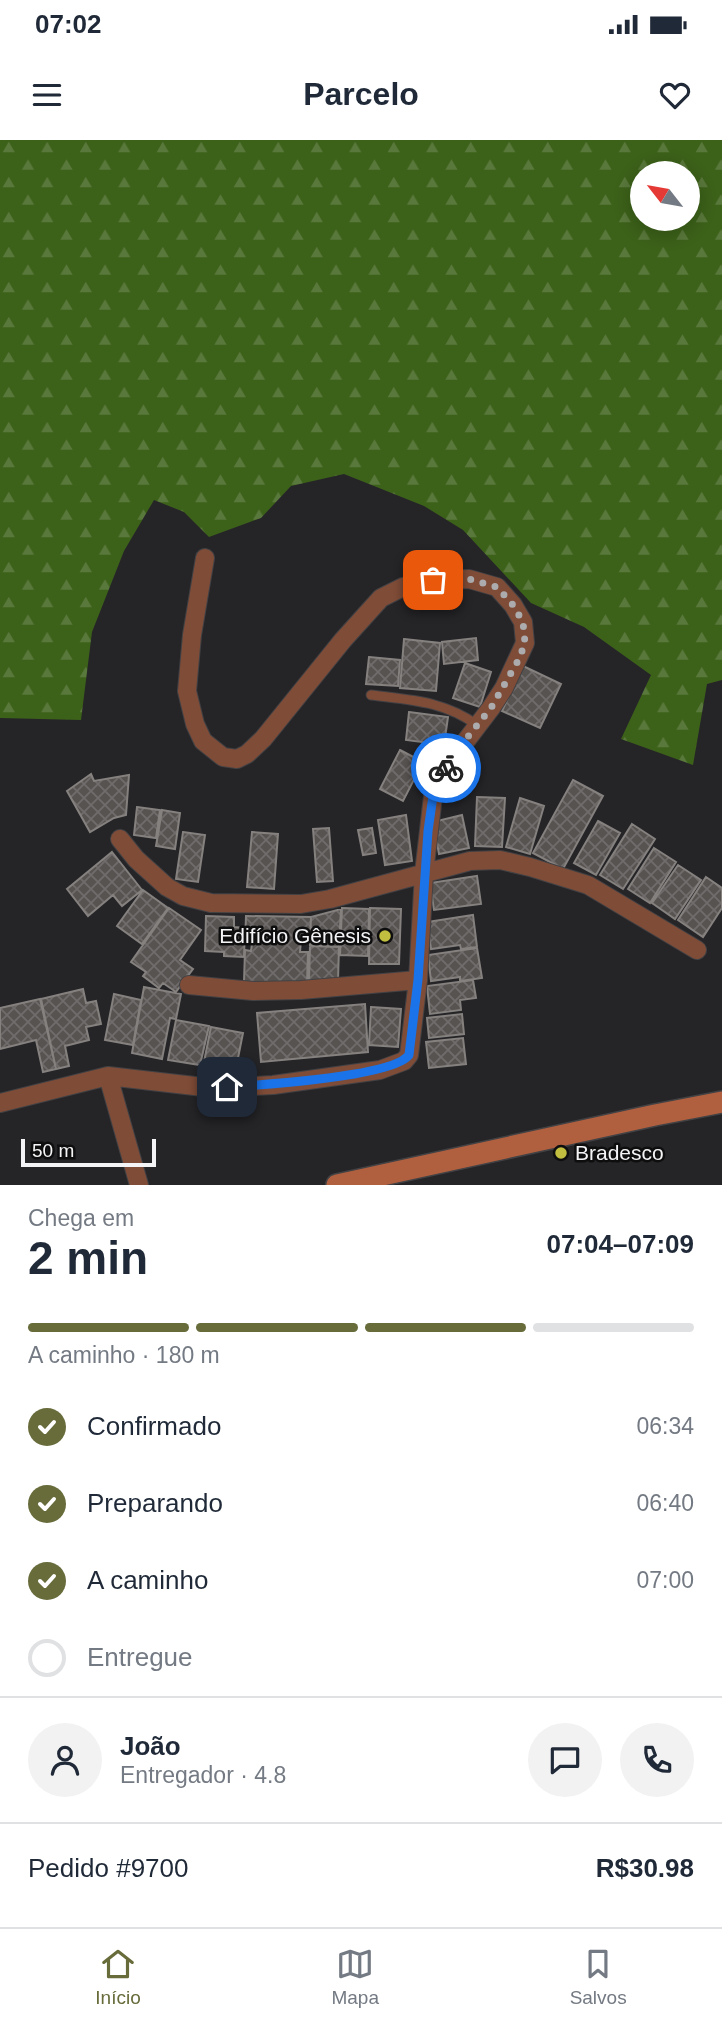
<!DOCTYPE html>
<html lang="pt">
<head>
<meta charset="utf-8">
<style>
	body { margin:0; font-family:Helvetica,sans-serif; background:#f2f2f3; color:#1f2937; height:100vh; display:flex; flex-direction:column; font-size:26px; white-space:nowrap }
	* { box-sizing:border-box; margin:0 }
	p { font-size:23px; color:#747a83 }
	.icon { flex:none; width:38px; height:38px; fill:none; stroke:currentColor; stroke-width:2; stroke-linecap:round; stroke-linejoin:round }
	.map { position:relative; height:1045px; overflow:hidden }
	.side { display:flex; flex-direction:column; background:#fff; flex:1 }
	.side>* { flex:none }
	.needle { width:46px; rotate:301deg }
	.controls { position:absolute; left:630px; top:21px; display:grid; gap:14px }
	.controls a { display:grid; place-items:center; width:70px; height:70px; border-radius:50%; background:#fff; box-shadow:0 4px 18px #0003; font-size:35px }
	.scale { position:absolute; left:21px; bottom:18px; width:135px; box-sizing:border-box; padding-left:7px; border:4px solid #f4f3f5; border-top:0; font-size:19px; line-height:24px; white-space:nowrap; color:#f4f3f5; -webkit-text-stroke:5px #0e0e0f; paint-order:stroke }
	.pin { position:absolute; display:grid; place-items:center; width:60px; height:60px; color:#fff; margin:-30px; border-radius:14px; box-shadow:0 4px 10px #0006 }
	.courier { position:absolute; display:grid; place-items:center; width:70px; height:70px; margin:-35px; border:5px solid #1a73e8; border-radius:50%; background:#fff; color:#222; box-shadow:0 2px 9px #0007 }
	.summary em { font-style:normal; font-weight:800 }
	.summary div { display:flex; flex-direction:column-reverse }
	.summary { display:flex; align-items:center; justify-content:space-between; height:119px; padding:0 28px }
	h1 { font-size:46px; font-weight:800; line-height:52px }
	.bar { display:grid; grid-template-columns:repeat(4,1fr); gap:10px 7px; align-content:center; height:84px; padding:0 28px }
	.bar i { height:9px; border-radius:5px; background:#e0e1e3 }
	.bar .active { background:#686c3b }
	.bar p { grid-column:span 4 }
	.line { display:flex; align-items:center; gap:18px; padding:0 28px; border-top:2px solid #e0e1e3 }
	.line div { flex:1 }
	.round { display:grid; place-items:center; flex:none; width:74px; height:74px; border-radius:37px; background:#f2f2f3 }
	ol { padding:0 28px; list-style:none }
	li { display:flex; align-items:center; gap:21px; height:77px }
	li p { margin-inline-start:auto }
	li .icon { padding:7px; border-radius:50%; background:#686c3b; color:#fff; stroke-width:4 }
	li:last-child { color:#747a83 }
	li i { width:38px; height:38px; border:4px solid #e0e1e3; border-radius:50% }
	.status { display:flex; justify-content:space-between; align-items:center; height:49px; padding:0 35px; background:#fff; direction:ltr }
	.status svg { height:19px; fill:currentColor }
	header { display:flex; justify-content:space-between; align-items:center; height:91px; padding:0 28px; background:#fff; font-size:32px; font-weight:800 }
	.menu { display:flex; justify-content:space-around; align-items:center; height:98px; border-top:2px solid #e0e1e3; background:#fff; font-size:19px; color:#747a83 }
	.menu a { display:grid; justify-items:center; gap:4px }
	.menu .active { color:#686c3b }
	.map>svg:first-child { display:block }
	.forest { fill:url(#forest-firs); fill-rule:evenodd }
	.building { fill:url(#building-cross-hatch); stroke:#85817f; stroke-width:2 }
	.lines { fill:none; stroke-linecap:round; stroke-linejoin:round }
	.service-casing { stroke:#424144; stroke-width:11 }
	.minor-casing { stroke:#424144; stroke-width:20 }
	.secondary-casing { stroke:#424144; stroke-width:24 }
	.service { stroke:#7f4c37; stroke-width:9 }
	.minor { stroke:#7f4c37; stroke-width:18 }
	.secondary { stroke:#b1603f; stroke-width:21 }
	.done { stroke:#acabad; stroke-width:7; stroke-dasharray:0 12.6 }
	.route { stroke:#1a73e8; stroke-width:9 }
	.poi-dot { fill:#c1be40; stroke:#0e0e0f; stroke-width:2.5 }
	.labels { text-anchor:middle; stroke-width:5; stroke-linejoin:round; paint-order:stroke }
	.poi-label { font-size:21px; fill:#f4f3f5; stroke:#0e0e0f; text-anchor:end }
</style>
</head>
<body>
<div class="status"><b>07:02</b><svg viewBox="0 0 49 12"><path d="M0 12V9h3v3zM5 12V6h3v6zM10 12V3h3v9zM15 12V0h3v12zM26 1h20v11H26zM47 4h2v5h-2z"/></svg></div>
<header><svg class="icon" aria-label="menu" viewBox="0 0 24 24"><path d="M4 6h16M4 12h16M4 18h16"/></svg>Parcelo<svg class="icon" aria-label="heart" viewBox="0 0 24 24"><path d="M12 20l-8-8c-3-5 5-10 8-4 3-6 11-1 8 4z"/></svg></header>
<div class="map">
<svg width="722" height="1045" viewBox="0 0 722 1045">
	<defs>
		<pattern id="forest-firs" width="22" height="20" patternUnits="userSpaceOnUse" patternTransform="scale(1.75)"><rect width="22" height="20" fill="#3c6119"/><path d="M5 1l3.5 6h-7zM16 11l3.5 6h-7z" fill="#59783b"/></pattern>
		<pattern id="building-cross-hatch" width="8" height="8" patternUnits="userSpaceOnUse" patternTransform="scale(1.75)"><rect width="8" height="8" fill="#575351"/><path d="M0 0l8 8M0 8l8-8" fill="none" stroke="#706c6b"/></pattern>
	</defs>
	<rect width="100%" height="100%" fill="#252427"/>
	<path class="forest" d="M0 0H722V540L707 544 693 625 621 599 651 535 584 487 531 463 463 390 424 366 344 334 291 346 261 378 209 397 184 372 154 360 124 411 92 492 81 580 0 578ZM688 33V79H642V33Z"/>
	<path class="building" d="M476 498 478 520 444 524 442 502Z
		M404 499 440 503 436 551 400 548Z
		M369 517 400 520 398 546 366 544Z
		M465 523 491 532 480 567 453 558Z
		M523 526 561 544 540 588 502 571Z
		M409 572 448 577 444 605 406 600Z
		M400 610 423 622 403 661 380 649Z
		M91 634 94 641 129 635 126 675 114 678 90 692 67 651Z
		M573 640 603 656 563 729 533 713Z
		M477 657 505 658 502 707 475 706Z
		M520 658 544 666 530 714 506 707Z
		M137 667 160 670 156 698 134 695Z
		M162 670 180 673 175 709 156 706Z
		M406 675 412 721 385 725 378 680Z
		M462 675 469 708 439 714 433 682Z
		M598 681 620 693 596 735 574 723Z
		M632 684 655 699 623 749 600 735Z
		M329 688 333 741 317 742 313 689Z
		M372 688 376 713 363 715 358 690Z
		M183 692 205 695 198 742 176 739Z
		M252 692 278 694 274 749 247 747Z
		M654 708 676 722 650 763 628 749Z
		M112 712 142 750 122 766 113 755 88 776 67 749Z
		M678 725 701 740 675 779 652 763Z
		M477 736 481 764 434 770 430 743Z
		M706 737 722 748V768L703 797 678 780Z
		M143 750 168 768 142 804 117 786Z
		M169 768 201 790 180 820 193 829 176 852 163 843 159 848 143 836 146 832 131 822Z
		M342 768 369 769 368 816 340 815Z
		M370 768 401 769 399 824H369Z
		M341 769 339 807 310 805 311 777Z
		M473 775 477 807 461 809 460 805 431 809 427 782Z
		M206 776 234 777V787L245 788 244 817 224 816V812L205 811Z
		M246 776 311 777 310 801 301 800 300 812H308L307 843 244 842 245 810 251 811 252 804H245Z
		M310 806 339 807 338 841 309 840Z
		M477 808 482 838 460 841V837L431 841 428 815Z
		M473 840 476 858 460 860 461 870 430 874 427 846Z
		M144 847 181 854 176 879 170 878 162 919 132 913Z
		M83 849 86 863 96 861 101 884 86 887 89 900 65 906 69 926 56 929 41 859Z
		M114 854 141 860 133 905 105 900Z
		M40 859 56 929 43 932 36 900 0 909V868Z
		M365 864 368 912 261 922 257 873Z
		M371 867 401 869 398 907 369 905Z
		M462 874 464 894 429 898 427 878Z
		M176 880 209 886 200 925 168 920Z
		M211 887 243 893 235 933 203 927Z
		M463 898 466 924 429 928 426 902Z"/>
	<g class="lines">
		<g class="service-casing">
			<path id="service" d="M371 555C410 560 444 561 477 585"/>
		</g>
		<g class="minor-casing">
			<path id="minor" d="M120 699 136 719 167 747 183 756 211 763 301 764 330 759 470 721 500 720 530 727 588 745 697 810
				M189 845 253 851 301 850 418 840
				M108 936 139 1045
				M0 963 108 936 212 948 273 945 380 930 404 921 409 915 418 840 424 733 433 656 449 623 491 568 504 548 525 503 523 482 513 465 497 447 469 439 433 440 403 447 381 458 343 500 263 599 247 614 237 619 223 617 203 601 195 584 187 551 192 495 205 418"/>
		</g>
		<g class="secondary-casing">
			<path id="secondary" d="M337 1045 655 975 722 962"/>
		</g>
		<use href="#service" class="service"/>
		<use href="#minor" class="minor"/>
		<use href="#secondary" class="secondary"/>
	</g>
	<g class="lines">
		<path class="done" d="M433 440 469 439 497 447 513 465 523 482 525 503 519 519 491 568 462 604 446 628"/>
		<path class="route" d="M227 947C258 945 393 937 409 915L418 840 428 691 433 656 446 628"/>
	</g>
	<g class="poi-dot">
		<circle cx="385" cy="796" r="7"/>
		<circle cx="561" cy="1013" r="7"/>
	</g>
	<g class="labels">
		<g class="poi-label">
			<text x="371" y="803">Edifício Gênesis</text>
			<text x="575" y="1020" text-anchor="start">Bradesco</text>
		</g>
	</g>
</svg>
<div class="controls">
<a><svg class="needle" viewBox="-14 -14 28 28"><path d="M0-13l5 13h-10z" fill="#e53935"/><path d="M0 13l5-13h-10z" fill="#747a83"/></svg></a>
</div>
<div class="scale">50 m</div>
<div class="pin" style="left:433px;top:440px;background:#ea580c"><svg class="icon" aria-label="bag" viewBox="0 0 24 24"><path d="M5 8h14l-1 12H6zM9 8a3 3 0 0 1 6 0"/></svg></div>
<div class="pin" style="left:227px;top:947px;background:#1f2937"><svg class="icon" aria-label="home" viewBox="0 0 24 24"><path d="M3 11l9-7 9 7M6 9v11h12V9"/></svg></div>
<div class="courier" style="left:446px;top:628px"><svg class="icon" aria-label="bike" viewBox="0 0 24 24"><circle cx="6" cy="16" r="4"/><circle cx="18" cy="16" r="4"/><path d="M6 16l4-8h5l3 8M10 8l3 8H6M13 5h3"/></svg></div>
</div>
<section class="side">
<div class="summary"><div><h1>2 min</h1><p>Chega em</p></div><em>07:04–07:09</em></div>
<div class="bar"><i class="active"></i><i class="active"></i><i class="active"></i><i></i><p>A caminho · 180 m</p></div>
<ol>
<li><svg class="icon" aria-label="check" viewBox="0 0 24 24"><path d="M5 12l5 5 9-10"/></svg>Confirmado<p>06:34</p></li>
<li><svg class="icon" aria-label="check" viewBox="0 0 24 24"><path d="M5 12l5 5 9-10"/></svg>Preparando<p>06:40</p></li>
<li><svg class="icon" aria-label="check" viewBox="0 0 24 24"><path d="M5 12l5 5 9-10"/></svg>A caminho<p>07:00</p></li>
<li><i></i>Entregue</li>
</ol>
<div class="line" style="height:126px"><a class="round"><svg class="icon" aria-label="person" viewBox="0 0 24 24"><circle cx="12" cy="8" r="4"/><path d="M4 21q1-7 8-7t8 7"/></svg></a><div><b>João</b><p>Entregador · 4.8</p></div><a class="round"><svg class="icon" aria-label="chat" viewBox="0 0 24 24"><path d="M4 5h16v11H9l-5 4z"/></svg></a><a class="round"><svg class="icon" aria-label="phone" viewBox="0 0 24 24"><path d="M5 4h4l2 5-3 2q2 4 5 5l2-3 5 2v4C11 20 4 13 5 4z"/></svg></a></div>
<div class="line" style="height:91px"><div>Pedido #9700</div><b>R$30.98</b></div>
</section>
<nav class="menu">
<a class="active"><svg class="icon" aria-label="home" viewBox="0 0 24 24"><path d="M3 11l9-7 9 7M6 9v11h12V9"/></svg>Início</a>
<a><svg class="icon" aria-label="map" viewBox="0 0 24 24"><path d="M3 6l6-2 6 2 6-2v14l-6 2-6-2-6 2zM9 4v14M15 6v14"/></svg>Mapa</a>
<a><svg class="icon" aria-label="saved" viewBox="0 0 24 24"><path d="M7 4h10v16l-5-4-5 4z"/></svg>Salvos</a>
</nav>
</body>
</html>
